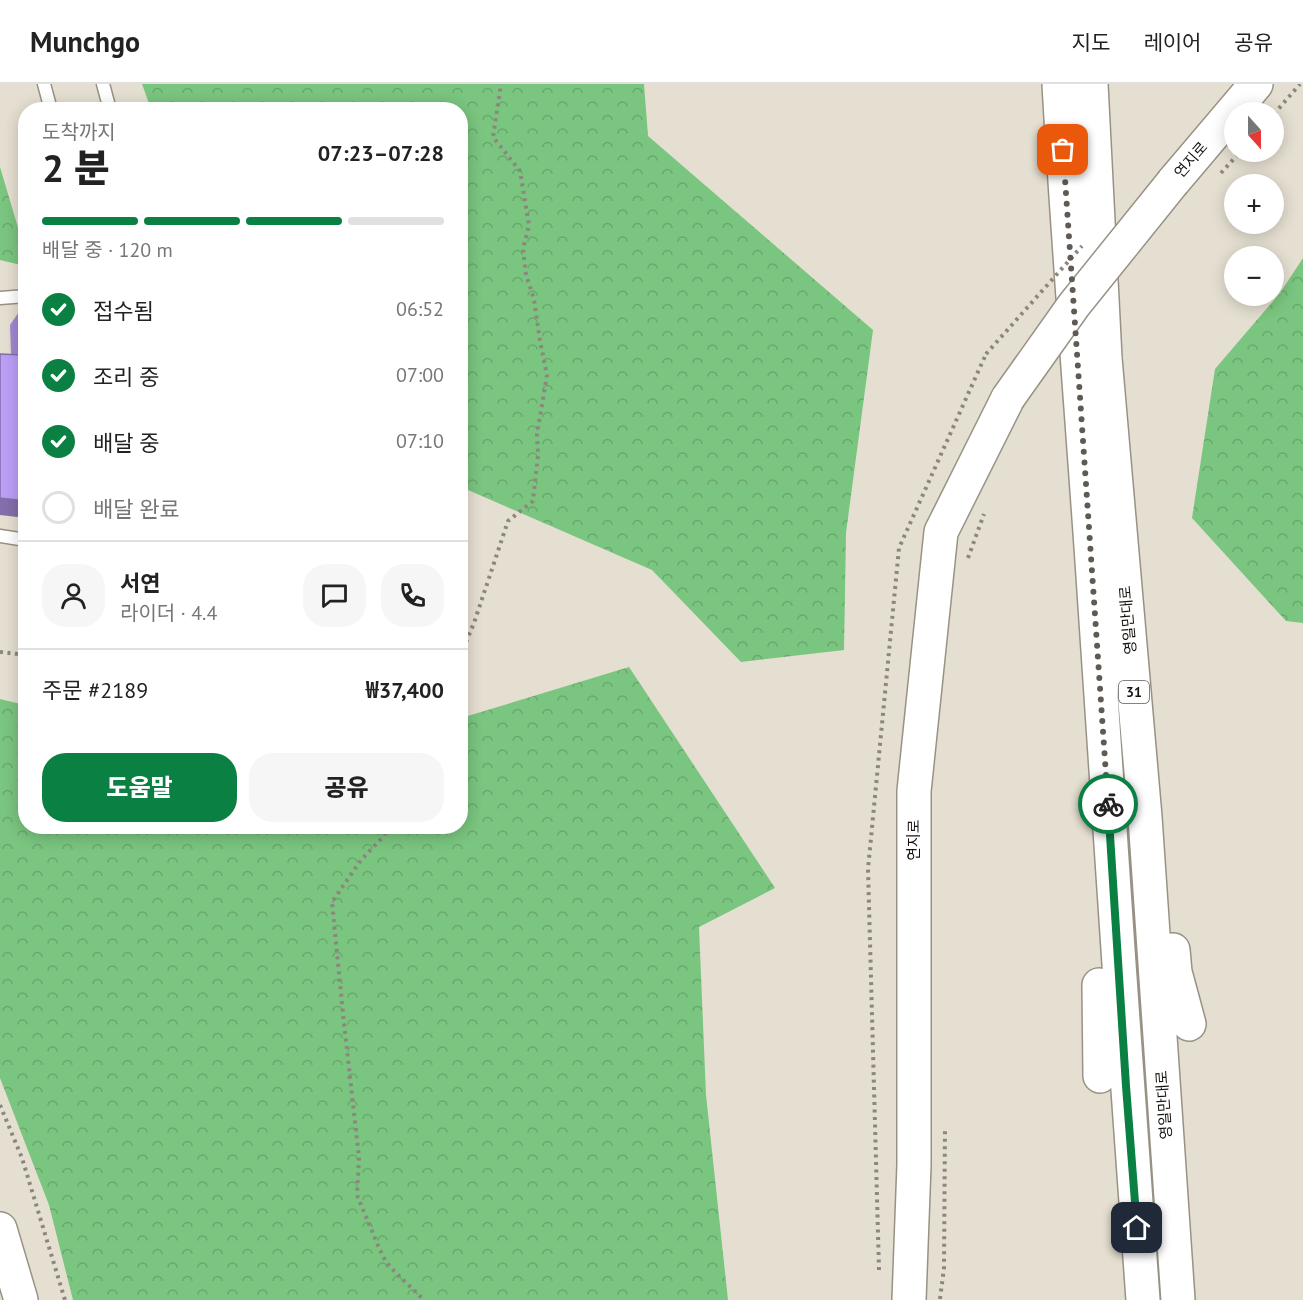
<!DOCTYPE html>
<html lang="ko">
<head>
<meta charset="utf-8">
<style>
	body { margin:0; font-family:"PT Sans","Noto Sans KR",sans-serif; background:#f6f6f6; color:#222; height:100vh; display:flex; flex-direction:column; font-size:22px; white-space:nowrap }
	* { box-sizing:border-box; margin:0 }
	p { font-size:20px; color:#767676 }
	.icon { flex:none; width:33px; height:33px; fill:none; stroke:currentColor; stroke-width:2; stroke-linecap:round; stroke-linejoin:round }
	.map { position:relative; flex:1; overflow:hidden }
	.side { position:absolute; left:18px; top:18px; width:450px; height:732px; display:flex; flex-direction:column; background:#fff; border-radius:24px; box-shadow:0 3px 15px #0003 }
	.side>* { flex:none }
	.needle { width:39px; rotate:159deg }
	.buttons { position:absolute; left:1224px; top:18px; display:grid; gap:12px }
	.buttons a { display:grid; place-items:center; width:60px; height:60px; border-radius:50%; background:#fff; box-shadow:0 3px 15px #0003; font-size:30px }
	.pin { position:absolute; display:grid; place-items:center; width:51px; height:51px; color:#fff; margin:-26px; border-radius:12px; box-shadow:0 3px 9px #0006 }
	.courier { position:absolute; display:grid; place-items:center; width:60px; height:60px; margin:-30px; border:4px solid #0b8043; border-radius:50%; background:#fff; color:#222; box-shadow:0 2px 8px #0007 }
	.summary em { font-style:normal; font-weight:800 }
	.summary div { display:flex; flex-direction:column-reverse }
	.summary { display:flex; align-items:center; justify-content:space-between; height:102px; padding:0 24px }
	h1 { font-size:39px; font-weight:800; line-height:45px }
	.bar { display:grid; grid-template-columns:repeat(4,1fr); gap:9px 6px; align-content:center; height:72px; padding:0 24px }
	.bar i { height:8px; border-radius:4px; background:#e0e0e0 }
	.bar .on { background:#0b8043 }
	.bar p { grid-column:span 4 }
	.line { display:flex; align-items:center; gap:15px; padding:0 24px; border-top:2px solid #e0e0e0 }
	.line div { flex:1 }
	.round { display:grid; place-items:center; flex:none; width:63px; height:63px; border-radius:24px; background:#f6f6f6 }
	ol { padding:0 24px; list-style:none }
	li { display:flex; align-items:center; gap:18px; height:66px }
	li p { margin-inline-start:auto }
	li .icon { padding:6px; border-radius:50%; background:#0b8043; color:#fff; stroke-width:4 }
	li:last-child { color:#767676 }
	li i { width:33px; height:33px; border:3px solid #e0e0e0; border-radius:50% }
	.primary-button { display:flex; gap:12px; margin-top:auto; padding:12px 24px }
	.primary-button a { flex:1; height:69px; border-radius:24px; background:#0b8043; color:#fff; font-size:24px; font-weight:800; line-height:69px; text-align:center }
	.primary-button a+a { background:#f6f6f6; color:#222 }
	header { display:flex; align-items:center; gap:36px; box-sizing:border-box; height:84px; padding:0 30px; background:#fff; border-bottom:2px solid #e0e0e0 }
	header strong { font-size:28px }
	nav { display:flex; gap:33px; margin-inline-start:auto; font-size:21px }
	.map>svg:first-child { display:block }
	.forest { fill:url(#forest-crowns) }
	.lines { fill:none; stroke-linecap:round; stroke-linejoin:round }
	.lane-casing { stroke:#989285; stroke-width:15 }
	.secondary-casing { stroke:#989285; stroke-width:36 }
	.highway-casing { stroke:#989285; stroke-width:36 }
	.path { stroke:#8c877e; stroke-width:4; stroke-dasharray:3 4.5; stroke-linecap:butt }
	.lane { stroke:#fff; stroke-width:12 }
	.secondary { stroke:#fff; stroke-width:33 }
	.highway { stroke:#fff; stroke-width:33 }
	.secondary-bridge-casing { stroke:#989285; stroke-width:36; stroke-linecap:butt }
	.path-bridge { stroke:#8c877e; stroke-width:4; stroke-dasharray:3 4.5; stroke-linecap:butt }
	.secondary-bridge { stroke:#fff; stroke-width:33 }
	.wall { fill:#a188d3 }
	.shaded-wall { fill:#836fac }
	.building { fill:#bb9ef5; stroke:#836fac; stroke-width:1.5 }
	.done { stroke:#5f5b54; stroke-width:6; stroke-dasharray:0 10.8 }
	.route { stroke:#0b8043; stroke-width:8 }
	.labels { text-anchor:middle; stroke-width:5; stroke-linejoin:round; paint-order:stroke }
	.shield { fill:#fff; stroke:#5d5a58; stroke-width:1.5 }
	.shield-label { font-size:14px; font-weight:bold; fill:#171410 }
	.street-label { font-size:15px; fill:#171410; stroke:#fff }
</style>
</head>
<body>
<header>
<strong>Munchgo</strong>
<nav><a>지도</a><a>레이어</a><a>공유</a></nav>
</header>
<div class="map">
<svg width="1303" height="1216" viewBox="0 0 1303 1216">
	<defs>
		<pattern id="forest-crowns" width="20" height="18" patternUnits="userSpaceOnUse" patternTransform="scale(1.5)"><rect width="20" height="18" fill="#7ac57f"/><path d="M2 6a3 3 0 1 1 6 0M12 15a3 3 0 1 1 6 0" fill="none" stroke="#69a86d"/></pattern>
	</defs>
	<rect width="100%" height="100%" fill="#e5dfd1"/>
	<path class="forest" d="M142 0H644L648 52 873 246 846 449 844 566 741 578 652 486 461 403 460 26 151 25Z
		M0 83 25 167V182L0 176Z
		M1303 174V539L1286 537 1192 434 1215 285 1280 209Z
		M629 583 775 804 699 843 706 1011 728 1216H73L49 1121 0 994V615L25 621 26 742H460L461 634Z"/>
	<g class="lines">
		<g class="lane-casing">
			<path id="lane" d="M44 0 51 26
				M103 0 110 26
				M0 214 26 212
				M0 452 26 456"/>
		</g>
		<g class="secondary-casing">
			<path id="secondary" d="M1173 98 1256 0
				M0 1145 21 1216
				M909 1216 914 1081V707L941 448 1008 314"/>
		</g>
		<g class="highway-casing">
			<path id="highway" d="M1059 0C1068 159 1081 318 1092 477 1109 723 1124 970 1143 1216
				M1091 0 1105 274 1145 733 1178 1216
				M1173 866 1175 888 1189 940
				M1099 901 1100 992"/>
		</g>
		<path class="path" d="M1274 30 1300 0
			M1221 89 1240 68
			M968 474 984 430
			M0 568 26 571
			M460 572 474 539 508 437 533 417 538 371 537 350 547 291 540 257 534 215 526 191 523 165 529 141 520 87 493 53 501 0
			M389 742 382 754 361 776 332 818 343 930 359 1074 357 1111 379 1164 386 1178 397 1190 424 1216
			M0 1021 22 1074 65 1216
			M879 1186 868 785 899 464 986 270
			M940 1215 944 1184 945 1043"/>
		<use href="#lane" class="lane"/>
		<use href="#secondary" class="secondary"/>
		<use href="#highway" class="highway"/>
		<g class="secondary-bridge-casing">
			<path id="secondary-bridge" d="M1008 314 1074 221 1173 98"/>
		</g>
		<path class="path-bridge" d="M986 270 1082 162"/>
		<use href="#secondary-bridge" class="secondary-bridge"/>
	</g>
	<path class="wall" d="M21 225 26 434 11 271 10 241Z"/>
	<path class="shaded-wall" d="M0 414 26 417V434L0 431Z"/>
	<path class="building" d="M21 225 26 226V417L0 414V270L22 271Z"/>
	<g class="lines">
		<path class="done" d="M1063 66 1108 720"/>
		<path class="route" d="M1108 720 1126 1002 1137 1144"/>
	</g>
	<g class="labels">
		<rect class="shield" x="1119" y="597" width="30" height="22" rx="4.5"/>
		<g class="shield-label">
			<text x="1134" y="613">31</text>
		</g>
		<g class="street-label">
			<text transform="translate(1191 76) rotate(-49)" y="5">연지로</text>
			<text transform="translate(1128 536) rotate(-95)" y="5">영일만대로</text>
			<text transform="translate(914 756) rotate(-90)" y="5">연지로</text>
			<text transform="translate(1164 1021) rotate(-94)" y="5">영일만대로</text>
		</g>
	</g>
</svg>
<div class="buttons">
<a><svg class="needle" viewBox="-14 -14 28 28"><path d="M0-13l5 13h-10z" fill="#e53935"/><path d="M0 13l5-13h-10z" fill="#767676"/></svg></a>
<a>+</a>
<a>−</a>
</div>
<div class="pin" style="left:1063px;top:66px;background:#ea580c"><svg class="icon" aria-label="bag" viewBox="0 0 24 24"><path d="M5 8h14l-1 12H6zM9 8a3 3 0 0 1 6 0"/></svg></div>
<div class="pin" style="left:1137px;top:1144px;background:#1f2937"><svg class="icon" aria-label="home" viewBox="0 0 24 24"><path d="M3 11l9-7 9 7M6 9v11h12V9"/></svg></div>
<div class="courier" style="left:1108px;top:720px"><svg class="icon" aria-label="bike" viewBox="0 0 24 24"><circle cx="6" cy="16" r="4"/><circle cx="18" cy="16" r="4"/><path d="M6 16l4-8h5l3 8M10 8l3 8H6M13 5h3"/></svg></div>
<section class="side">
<div class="summary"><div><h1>2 분</h1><p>도착까지</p></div><em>07:23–07:28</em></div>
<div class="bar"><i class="on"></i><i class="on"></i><i class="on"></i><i></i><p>배달 중 · 120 m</p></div>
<ol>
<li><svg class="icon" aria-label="check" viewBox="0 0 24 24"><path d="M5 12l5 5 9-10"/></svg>접수됨<p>06:52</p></li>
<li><svg class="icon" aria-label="check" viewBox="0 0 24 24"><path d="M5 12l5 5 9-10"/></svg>조리 중<p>07:00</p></li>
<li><svg class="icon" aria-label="check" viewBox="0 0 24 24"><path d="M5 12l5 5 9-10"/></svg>배달 중<p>07:10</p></li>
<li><i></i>배달 완료</li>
</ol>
<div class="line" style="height:108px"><a class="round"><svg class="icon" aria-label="person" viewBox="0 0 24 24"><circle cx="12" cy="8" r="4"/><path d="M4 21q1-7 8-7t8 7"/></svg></a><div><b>서연</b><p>라이더 · 4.4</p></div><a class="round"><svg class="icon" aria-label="chat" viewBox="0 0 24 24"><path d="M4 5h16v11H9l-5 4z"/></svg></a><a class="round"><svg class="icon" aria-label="phone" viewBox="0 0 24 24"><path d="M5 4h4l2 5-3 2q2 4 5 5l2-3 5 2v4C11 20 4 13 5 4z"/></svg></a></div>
<div class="line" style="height:78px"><div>주문 #2189</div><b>₩37,400</b></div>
<div class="primary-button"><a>도움말</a><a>공유</a></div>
</section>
</div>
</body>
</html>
